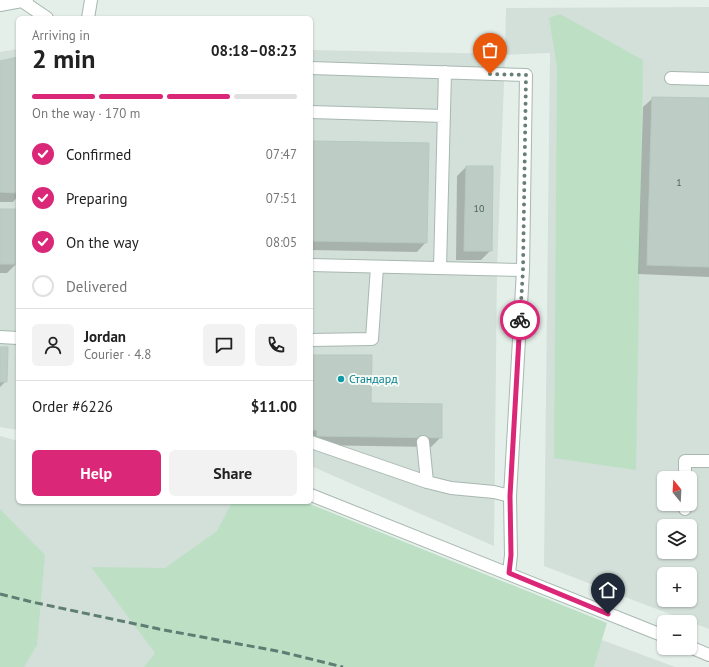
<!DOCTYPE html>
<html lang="en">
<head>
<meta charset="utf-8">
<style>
	body { margin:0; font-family:"PT Sans",sans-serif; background:#f2f2f2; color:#222; height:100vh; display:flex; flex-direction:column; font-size:15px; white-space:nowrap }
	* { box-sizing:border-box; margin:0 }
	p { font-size:13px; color:#767676 }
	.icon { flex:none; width:22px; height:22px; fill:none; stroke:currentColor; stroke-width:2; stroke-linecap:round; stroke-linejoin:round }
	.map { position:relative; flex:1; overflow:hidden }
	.drawer { position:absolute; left:16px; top:16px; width:297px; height:488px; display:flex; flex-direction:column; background:#fff; border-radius:6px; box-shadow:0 1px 3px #0004 }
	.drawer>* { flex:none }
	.needle { width:26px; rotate:342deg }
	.buttons { position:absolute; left:657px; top:471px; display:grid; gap:8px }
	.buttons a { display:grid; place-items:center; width:40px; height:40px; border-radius:6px; background:#fff; box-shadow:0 1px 3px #0004; font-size:20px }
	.pin { position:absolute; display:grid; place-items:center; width:34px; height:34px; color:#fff; margin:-41px -17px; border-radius:50% 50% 50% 0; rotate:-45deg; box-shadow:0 0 4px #0007 }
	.pin .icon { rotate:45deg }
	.courier { position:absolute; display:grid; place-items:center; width:40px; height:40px; margin:-20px; border:3px solid #db2777; border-radius:50%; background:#fff; color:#222; box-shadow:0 1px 5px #0007 }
	.overview em { font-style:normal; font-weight:700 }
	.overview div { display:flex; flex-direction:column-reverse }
	.overview { display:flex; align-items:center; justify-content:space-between; height:68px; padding:0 16px }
	h1 { font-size:26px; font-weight:700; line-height:30px }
	.bar { display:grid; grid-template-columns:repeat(4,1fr); gap:6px 4px; align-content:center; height:48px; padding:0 16px }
	.bar i { height:5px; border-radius:3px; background:#e0e0e0 }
	.bar .on { background:#db2777 }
	.bar p { grid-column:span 4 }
	.line { display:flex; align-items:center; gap:10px; padding:0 16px; border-top:1px solid #e0e0e0 }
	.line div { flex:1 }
	.round { display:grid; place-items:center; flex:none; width:42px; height:42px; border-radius:6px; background:#f2f2f2 }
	ol { padding:0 16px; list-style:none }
	li { display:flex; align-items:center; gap:12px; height:44px }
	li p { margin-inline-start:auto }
	li .icon { padding:4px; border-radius:50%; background:#db2777; color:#fff; stroke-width:4 }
	li:last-child { color:#767676 }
	li i { width:22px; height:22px; border:2px solid #e0e0e0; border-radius:50% }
	.cta { display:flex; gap:8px; margin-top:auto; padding:8px 16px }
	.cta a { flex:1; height:46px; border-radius:6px; background:#db2777; color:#fff; font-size:16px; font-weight:700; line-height:46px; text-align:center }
	.cta a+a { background:#f2f2f2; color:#222 }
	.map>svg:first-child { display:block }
	.built { fill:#d3dfd9; fill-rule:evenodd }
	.green { fill:#bde0c5 }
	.shadow { fill:#0003 }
	.building { fill:#bdcdc5; stroke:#b7c9c0 }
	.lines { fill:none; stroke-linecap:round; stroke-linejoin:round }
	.minor-casing { stroke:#a7b8b1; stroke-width:14 }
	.minor { stroke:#fff; stroke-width:12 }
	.rail { stroke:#5e7d73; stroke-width:3; stroke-dasharray:8 4; stroke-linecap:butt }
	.done { stroke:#677f76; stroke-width:4; stroke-dasharray:0 7.2 }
	.route { stroke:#db2777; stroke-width:5 }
	.culture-dot { fill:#0f9aa8; stroke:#f6fbf8; stroke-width:1.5 }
	.labels { text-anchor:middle; stroke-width:4; stroke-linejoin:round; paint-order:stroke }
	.number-label { font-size:10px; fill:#4a655b }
	.culture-label { font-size:12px; fill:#0d838f; stroke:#f6fbf8; text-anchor:start }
</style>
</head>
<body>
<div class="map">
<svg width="709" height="667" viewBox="0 0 709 667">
	<rect width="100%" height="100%" fill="#e5efea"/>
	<path class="built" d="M709 7V629L544 566 550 53 505 55 497 269 494 546 311 466V50L505 54 506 8ZM664 478H690V504H664ZM664 526H690V552H664ZM664 574H690V600H664Z
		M18 49V430L0 427V52Z
		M0 436 18 441V502H231L675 667H0Z"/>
	<path class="green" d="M560 14 643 60 636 470 554 458 557 67 549 18Z
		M232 502H305L607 623 594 667H144L155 653 91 567 165 568 217 531Z
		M0 509 45 555 37 645 24 667H0Z"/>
	<path class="shadow" d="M18 58V196L13 202H0V62Z
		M653 98 709 99V277L638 274 643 107Z
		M311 142 426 242 417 252 311 250Z
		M466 167 491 250 481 260H456L457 176Z
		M0 210 17 263 7 273H0Z
		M0 348 6 381 0 387Z
		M311 356 370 404 441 437 431 447 311 445Z"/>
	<path class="building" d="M18 57V193L0 192V61Z
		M652 97 709 98V267L647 265Z
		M311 141 429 143 427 243 311 241Z
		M466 166H493L492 251H464Z
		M0 209H18V264H0Z
		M0 347H8L7 382H0Z
		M311 355H372L371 403 442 404V438L317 436V430H311Z"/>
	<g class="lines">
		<g class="minor-casing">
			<path id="minor" d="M22 1 47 18
				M0 5 27 0
				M88 18 91 0
				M311 68 526 75 523 270 510 496 511 555 509 573
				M671 78 709 79
				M311 112 444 116
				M311 265 523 270
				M440 268 445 72
				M0 337 18 338
				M311 340 372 339 377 267
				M311 442 427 482 451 488 494 492 510 496
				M423 442 427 482
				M685 478V461H709
				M311 495 664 636
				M685 509V504
				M690 647 709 655"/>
		</g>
		<use href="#minor" class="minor"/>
		<path class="rail" d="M0 594 32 602 159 629 282 652 343 667"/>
	</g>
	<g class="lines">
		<path class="done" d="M490 74 526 75 523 270 520 320"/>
		<path class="route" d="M520 320 510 496 511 555 509 573 608 614"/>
	</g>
	<circle class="culture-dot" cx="341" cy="379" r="4"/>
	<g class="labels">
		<g class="number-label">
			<text x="679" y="186">1</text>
			<text x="479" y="212">10</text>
		</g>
		<g class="culture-label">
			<text x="349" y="383">Стандард</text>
		</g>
	</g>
</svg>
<div class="buttons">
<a><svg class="needle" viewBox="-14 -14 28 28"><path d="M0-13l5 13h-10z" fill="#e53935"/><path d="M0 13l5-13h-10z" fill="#767676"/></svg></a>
<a><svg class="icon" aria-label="layers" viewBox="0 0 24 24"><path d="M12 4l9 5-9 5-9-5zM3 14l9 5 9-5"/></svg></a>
<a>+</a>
<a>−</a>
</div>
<div class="pin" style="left:490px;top:74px;background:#ea580c"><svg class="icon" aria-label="bag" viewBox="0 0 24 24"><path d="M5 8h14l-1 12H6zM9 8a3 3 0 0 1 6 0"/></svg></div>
<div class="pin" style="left:608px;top:614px;background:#1f2937"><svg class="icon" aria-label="home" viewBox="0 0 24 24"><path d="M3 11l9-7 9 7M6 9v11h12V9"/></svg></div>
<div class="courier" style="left:520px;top:320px"><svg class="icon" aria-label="bike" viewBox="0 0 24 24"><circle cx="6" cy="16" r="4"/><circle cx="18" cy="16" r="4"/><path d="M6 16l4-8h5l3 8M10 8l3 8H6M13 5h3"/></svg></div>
<section class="drawer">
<div class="overview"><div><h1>2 min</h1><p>Arriving in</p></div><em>08:18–08:23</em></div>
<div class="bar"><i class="on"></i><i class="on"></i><i class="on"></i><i></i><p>On the way · 170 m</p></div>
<ol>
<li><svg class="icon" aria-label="check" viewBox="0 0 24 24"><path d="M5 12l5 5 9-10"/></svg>Confirmed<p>07:47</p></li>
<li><svg class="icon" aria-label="check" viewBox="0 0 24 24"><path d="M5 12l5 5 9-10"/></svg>Preparing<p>07:51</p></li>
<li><svg class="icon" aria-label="check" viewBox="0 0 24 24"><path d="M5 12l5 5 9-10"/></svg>On the way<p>08:05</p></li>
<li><i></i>Delivered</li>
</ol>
<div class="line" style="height:72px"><a class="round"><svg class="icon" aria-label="person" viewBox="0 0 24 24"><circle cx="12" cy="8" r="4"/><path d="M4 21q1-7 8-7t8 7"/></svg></a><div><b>Jordan</b><p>Courier · 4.8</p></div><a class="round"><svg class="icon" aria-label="chat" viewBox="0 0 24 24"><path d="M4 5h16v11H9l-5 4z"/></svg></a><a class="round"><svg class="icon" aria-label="phone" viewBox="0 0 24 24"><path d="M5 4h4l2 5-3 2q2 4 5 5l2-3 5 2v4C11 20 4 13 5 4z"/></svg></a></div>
<div class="line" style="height:52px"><div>Order #6226</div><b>$11.00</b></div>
<div class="cta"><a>Help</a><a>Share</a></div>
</section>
</div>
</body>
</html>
